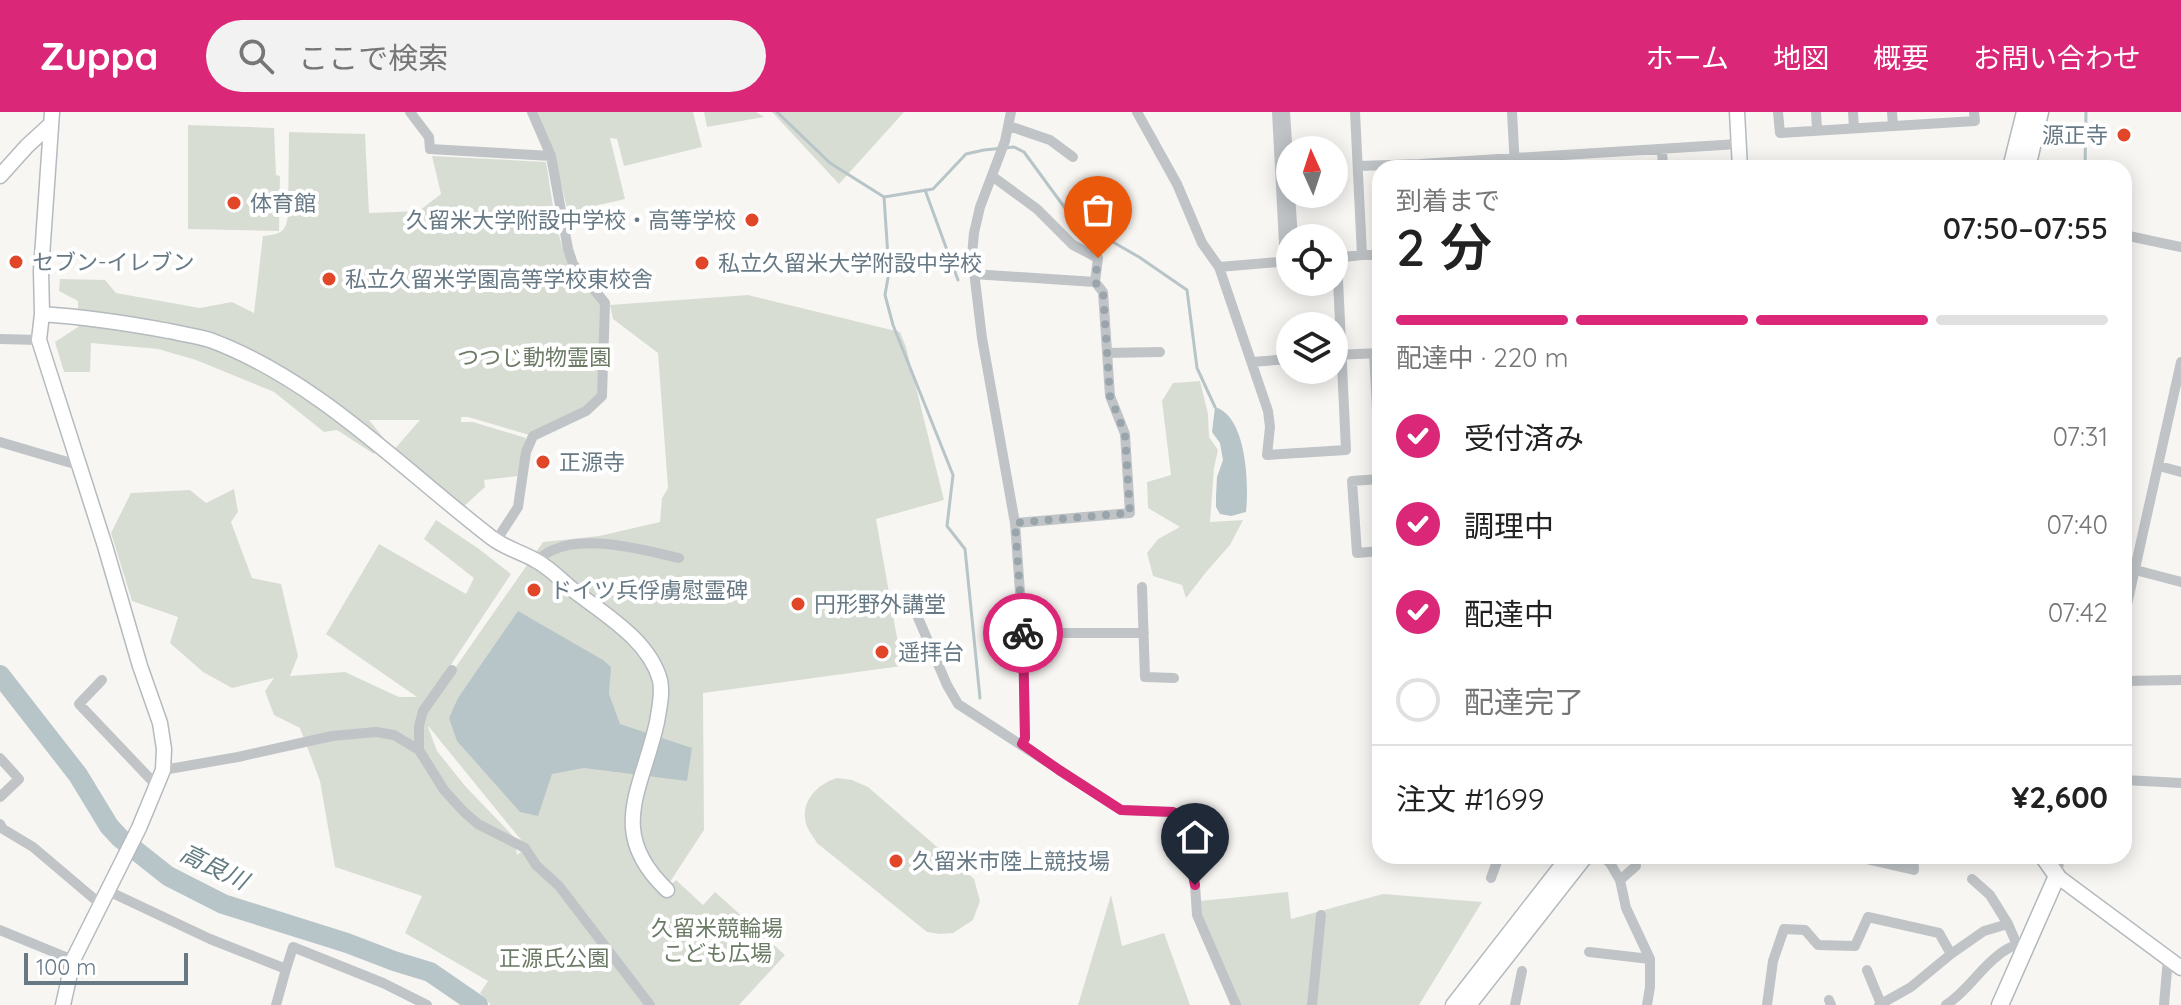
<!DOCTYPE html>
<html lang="ja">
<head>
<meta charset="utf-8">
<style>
	body { margin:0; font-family:Quicksand,"Noto Sans JP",sans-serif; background:#f2f2f2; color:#222; height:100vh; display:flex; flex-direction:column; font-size:30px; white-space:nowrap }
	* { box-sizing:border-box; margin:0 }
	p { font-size:26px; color:#767676 }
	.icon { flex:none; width:44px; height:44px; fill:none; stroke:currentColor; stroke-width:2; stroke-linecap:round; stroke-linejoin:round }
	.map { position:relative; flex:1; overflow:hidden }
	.panel { position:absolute; left:1372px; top:48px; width:760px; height:704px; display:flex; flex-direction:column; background:#fff; border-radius:24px; box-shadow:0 4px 20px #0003 }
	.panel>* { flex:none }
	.needle { width:52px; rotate:357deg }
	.fabs { position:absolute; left:1276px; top:24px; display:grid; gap:16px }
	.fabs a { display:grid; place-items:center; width:72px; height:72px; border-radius:50%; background:#fff; box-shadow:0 4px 20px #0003; font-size:40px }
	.scale { position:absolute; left:24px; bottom:20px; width:164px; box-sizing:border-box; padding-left:8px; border:4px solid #667984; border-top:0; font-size:22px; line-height:28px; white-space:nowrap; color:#667984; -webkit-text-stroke:6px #fff; paint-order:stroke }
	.pin { position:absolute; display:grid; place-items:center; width:68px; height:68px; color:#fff; margin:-82px -34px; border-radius:50% 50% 50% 0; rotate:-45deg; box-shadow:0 0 8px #0007 }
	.pin .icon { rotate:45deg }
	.courier { position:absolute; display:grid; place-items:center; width:80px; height:80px; margin:-40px; border:6px solid #db2777; border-radius:50%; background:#fff; color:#222; box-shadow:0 2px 10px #0007 }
	.head em { font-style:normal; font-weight:600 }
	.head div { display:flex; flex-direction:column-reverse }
	.head { display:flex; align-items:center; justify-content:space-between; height:136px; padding:0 24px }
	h1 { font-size:52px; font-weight:600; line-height:60px }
	.bar { display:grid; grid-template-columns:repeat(4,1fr); gap:12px 8px; align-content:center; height:96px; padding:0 24px }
	.bar i { height:10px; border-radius:6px; background:#e0e0e0 }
	.bar .on { background:#db2777 }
	.bar p { grid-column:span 4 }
	.line { display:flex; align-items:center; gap:20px; padding:0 24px; border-top:2px solid #e0e0e0 }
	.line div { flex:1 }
	ol { padding:0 24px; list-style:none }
	li { display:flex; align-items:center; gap:24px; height:88px }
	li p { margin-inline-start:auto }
	li .icon { padding:8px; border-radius:50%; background:#db2777; color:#fff; stroke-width:4 }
	li:last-child { color:#767676 }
	li i { width:44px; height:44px; border:4px solid #e0e0e0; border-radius:50% }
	header { display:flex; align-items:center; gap:48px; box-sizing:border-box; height:112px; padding:0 40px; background:#db2777; color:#fff }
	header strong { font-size:38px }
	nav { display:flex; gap:44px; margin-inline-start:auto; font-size:28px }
	.search { width:560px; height:72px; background:#f2f2f2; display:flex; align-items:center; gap:20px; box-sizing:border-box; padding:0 28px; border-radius:44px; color:#767676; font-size:30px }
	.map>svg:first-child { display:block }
	.green { fill:#d8ddd4; fill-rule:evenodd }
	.water { fill:#b8c5c8 }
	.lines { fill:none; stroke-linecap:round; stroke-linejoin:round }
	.stream { stroke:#b8c5c8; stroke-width:3 }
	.river { stroke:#b8c5c8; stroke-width:20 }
	.secondary-casing { stroke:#b4babe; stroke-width:17 }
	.primary-casing { stroke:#b3b8bb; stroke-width:19 }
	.street { stroke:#c0c4c7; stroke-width:10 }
	.secondary { stroke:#fff; stroke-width:14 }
	.primary { stroke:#fff; stroke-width:16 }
	.done { stroke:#99a5ab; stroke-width:8; stroke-dasharray:0 14.4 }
	.route { stroke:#db2777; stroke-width:10 }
	.poi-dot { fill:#e14629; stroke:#fff; stroke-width:3 }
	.labels { text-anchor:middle; stroke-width:8; stroke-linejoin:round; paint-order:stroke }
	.poi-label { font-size:22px; fill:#667984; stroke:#fff; text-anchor:start }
	.park-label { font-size:22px; fill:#6b7b65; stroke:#fff }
	.water-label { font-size:24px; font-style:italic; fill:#627b80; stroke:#fff }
</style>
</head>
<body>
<header>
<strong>Zuppa</strong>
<div class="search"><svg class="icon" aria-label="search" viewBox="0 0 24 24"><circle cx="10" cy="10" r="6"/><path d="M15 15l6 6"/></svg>ここで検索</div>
<nav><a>ホーム</a><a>地図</a><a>概要</a><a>お問い合わせ</a></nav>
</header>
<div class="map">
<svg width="2181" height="893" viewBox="0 0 2181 893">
	<rect width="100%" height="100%" fill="#f7f6f3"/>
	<path class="green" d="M534 0H693L702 35 624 54 617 27 610 26 625 87 568 100 554 44Z
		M704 0H756L764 5 707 15Z
		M772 0H904L839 72Z
		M188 13 274 16 276 63 280 64 279 119 188 117Z
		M289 20 365 22 369 101 419 99 441 82 432 44 546 50C553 91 556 134 578 170L588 172 605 191 602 284 586 299 533 324 468 305H461V310H473L526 326 518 364 484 368 485 375 462 396 392 340 420 308H369L385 328 374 342 337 318 324 320 274 280 196 248 158 237 91 231 90 260H64L55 230 78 215V189L59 179 60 167 105 168 116 181 200 196 232 190 254 201 263 124C279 122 285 122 288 104Z
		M748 183 900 220 906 235 944 388 876 407 902 554 703 581 704 718 664 779 676 768 703 793 715 780 785 843 739 893H491L480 881 488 869 405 821 422 784 335 755 320 669 300 616 274 603 265 579 274 566 232 576 203 560 170 531 178 505 132 489 111 421 131 381 190 378 206 391 234 377 238 400 231 410 252 466 281 472 298 544 290 564 345 560 399 585H417L326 522 379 432 466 482 474 466 424 427 436 408 479 437 511 462 421 598 423 602 543 430 599 424 660 410 662 386 668 376 658 241 613 207 610 193ZM428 615H429L552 766 525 736 517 743 514 725 466 675 437 639Z
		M1200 269 1208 302 1209 325 1218 338 1214 356 1210 410 1243 408 1230 433 1207 459 1186 486 1182 473 1153 464 1147 441 1158 427 1180 415 1148 396 1147 370 1171 363 1162 289 1173 271Z
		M837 666 852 668 868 675 974 767 980 789 973 808 953 821 940 822 927 820 817 731C813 724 805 715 805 706 803 686 820 671 837 666Z
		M1288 780 1291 807 1383 782 1482 790 1419 893H1240L1199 808 1200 789Z
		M1111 783 1122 834 1164 821 1190 893H1078Z"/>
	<path class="water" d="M1215 295C1247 304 1249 373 1246 400L1231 404 1220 402 1216 395V384L1217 365 1223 348 1220 331 1212 320Z
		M518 499 603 548 611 555 609 582 620 612 692 636 687 669 584 656 552 662 538 704 520 700 457 629 449 606 458 586Z"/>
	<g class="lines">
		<path class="stream" d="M777 0 830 51 884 85 889 160 885 183 893 213 953 363 947 414 965 437 980 586
			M2085 56 2086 0
			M925 78 958 168
			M884 85 933 77 966 42 984 38 1014 35 1024 40 1073 107 1139 145 1187 178 1197 256 1215 295"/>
		<path class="river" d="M0 563 78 663 109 714 120 726 168 764 223 792 347 831 394 849 430 860 478 893"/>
		<g class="secondary-casing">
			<path id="secondary" d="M52 0 41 159 42 202 39 228 105 434 140 554 160 611 164 637 163 658 139 716 73 848 63 893
				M1737 0 1740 56
				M0 64 27 34 51 12
				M42 202C85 205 126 211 169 219 182 222 197 224 210 228 318 268 402 357 492 426 505 436 521 440 535 448 549 455 561 468 573 478 604 502 649 528 660 568 663 582 659 597 657 610 642 678 606 720 667 778
				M2057 764 2181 856
				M1453 893 1569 744
				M1469 893 1586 744"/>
		</g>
		<g class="primary-casing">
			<path id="primary" d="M2011 56 2025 0
				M2027 56 2040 0
				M2000 893 2057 764 2043 744"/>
		</g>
		<path class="street" d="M410 0 429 25 430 37 551 44
			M1011 0 1005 29 980 95 974 121 972 143 982 226 1015 411 1023 521 1025 626 1022 632
			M1137 0 1177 72 1202 131 1219 155 1268 299 1270 315 1267 343 1346 338 1337 146
			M1277 0 1285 150
			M1285 0 1290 75
			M1355 0 1362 143H1380
			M1512 0 1515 56
			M1778 0 1780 21 1975 9 1974 0
			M1816 0 1817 17
			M1853 0 1854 16
			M1892 0 1893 14
			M1009 14 1050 28 1073 45
			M1662 38 1663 56
			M1358 54 1420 52 1738 32
			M992 64 1037 97 1073 133 1098 146 1095 170 1103 180 1110 284 1125 322 1130 401 1015 411
			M1290 82 1293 126
			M2124 123 2181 135
			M1334 146 1362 143
			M1219 155 1290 149
			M973 162 1095 170
			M0 227 39 228
			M1107 241 1160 240
			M1374 241 1377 298
			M1334 243 1380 241
			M1252 250 1290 247
			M0 330 78 353
			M2159 354 2181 360
			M1380 367 1352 369 1357 441 1380 439
			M496 429 518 395 526 340 533 324 586 299 602 284 605 191 573 152 568 137 551 44 532 0
			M537 448C542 445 547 440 553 438 587 422 644 438 679 446
			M2124 455 2181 470
			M1142 475 1145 565 1174 566
			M910 487 947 573 958 592 1121 698 1173 700 1180 707 1184 716 1195 773 1197 803 1236 893
			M2124 506 2181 250
			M1023 521H1144
			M102 568 79 592 157 674
			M2124 569 2181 568
			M419 638V614L423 599 452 558
			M0 646 19 667 0 685
			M163 658 238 645 332 624 376 620 394 623 419 638 444 678 464 700 478 712 525 736 536 753 559 774 650 893
			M2124 668 2181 671
			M0 712 3 717 33 735 99 791
			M1602 744 1610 751 1620 768 1626 796 1650 847V875L1647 893
			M1853 744 1914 758 1913 744
			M2057 762 2060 744
			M1491 766 1499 744
			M1972 767 1990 783 2008 812
			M1620 768 1636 754 1635 744
			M106 778 210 827 286 857 276 893
			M0 818 73 848
			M1589 840 1650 847
			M286 857 293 835 383 871 427 893
			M1867 858 1881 892
			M1829 888 1831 893
			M1312 893 1321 803
			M1515 893 1522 859
			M1767 893 1773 849 1784 817 1805 818 1818 833 1855 834 1868 805 1939 821 1951 842 1984 819 2008 812 2017 833
			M1879 893 1911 875 1951 842
			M1946 893C1969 878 1982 853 2004 839 2009 835 2016 833 2022 831
			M2164 893 2168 846"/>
		<use href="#secondary" class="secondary"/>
		<use href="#primary" class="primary"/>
	</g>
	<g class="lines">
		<path class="done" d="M1023 521 1015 411 1130 401 1125 322 1110 284 1103 180 1095 170 1098 146"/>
		<path class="route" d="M1023 521 1025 626 1022 632 1059 658 1121 698 1173 700C1191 717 1190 750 1195 773"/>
	</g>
	<g class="poi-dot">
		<circle cx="2124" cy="23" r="8"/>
		<circle cx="234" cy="91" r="8"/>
		<circle cx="752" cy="108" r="8"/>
		<circle cx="16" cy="150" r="8"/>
		<circle cx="702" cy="151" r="8"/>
		<circle cx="329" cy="167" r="8"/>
		<circle cx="543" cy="350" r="8"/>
		<circle cx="534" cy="478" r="8"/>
		<circle cx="798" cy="492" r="8"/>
		<circle cx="882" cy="540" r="8"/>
		<circle cx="896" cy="749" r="8"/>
	</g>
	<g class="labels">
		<g class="poi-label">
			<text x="2108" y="31" text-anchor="end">源正寺</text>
			<text x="250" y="99">体育館</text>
			<text x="736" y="116" text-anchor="end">久留米大学附設中学校・高等学校</text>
			<text x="32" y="158">セブン-イレブン</text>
			<text x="718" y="159">私立久留米大学附設中学校</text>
			<text x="345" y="175">私立久留米学園高等学校東校舎</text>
			<text x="559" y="358">正源寺</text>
			<text x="550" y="486">ドイツ兵俘虜慰霊碑</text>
			<text x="814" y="500">円形野外講堂</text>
			<text x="898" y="548">遥拝台</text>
			<text x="912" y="757">久留米市陸上競技場</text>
		</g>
		<g class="park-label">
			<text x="534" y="253">つつじ動物霊園</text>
			<text x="717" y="824">久留米競輪場<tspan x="717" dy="25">こども広場</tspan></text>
			<text x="554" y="854">正源氏公園</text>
		</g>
		<g class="water-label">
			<text transform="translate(214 755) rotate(26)" y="8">高良川</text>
		</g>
	</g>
</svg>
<div class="fabs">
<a><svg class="needle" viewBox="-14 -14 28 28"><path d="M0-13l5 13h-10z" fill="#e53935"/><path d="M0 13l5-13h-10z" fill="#767676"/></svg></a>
<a><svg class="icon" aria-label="locate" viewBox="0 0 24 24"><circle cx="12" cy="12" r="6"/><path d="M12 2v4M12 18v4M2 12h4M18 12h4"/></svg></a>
<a><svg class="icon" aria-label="layers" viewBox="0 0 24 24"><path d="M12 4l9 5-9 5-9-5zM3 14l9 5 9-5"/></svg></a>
</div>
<div class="scale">100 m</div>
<div class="pin" style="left:1098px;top:146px;background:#ea580c"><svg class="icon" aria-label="bag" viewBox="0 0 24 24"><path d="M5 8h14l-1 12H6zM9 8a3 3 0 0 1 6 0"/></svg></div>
<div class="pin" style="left:1195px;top:773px;background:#1f2937"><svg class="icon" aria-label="home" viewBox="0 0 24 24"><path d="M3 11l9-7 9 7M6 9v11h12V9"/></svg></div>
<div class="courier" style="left:1023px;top:521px"><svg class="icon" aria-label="bike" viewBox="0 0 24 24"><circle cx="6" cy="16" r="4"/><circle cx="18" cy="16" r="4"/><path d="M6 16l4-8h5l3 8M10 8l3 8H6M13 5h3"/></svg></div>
<section class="panel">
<div class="head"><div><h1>2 分</h1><p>到着まで</p></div><em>07:50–07:55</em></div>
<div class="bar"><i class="on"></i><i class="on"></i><i class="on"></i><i></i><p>配達中 · 220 m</p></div>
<ol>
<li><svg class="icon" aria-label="check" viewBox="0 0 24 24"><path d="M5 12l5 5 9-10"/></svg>受付済み<p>07:31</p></li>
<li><svg class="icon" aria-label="check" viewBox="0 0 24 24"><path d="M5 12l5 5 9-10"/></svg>調理中<p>07:40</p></li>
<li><svg class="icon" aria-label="check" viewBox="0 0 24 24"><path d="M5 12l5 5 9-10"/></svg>配達中<p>07:42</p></li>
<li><i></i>配達完了</li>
</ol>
<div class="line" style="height:104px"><div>注文 #1699</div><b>¥2,600</b></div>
</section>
</div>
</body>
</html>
